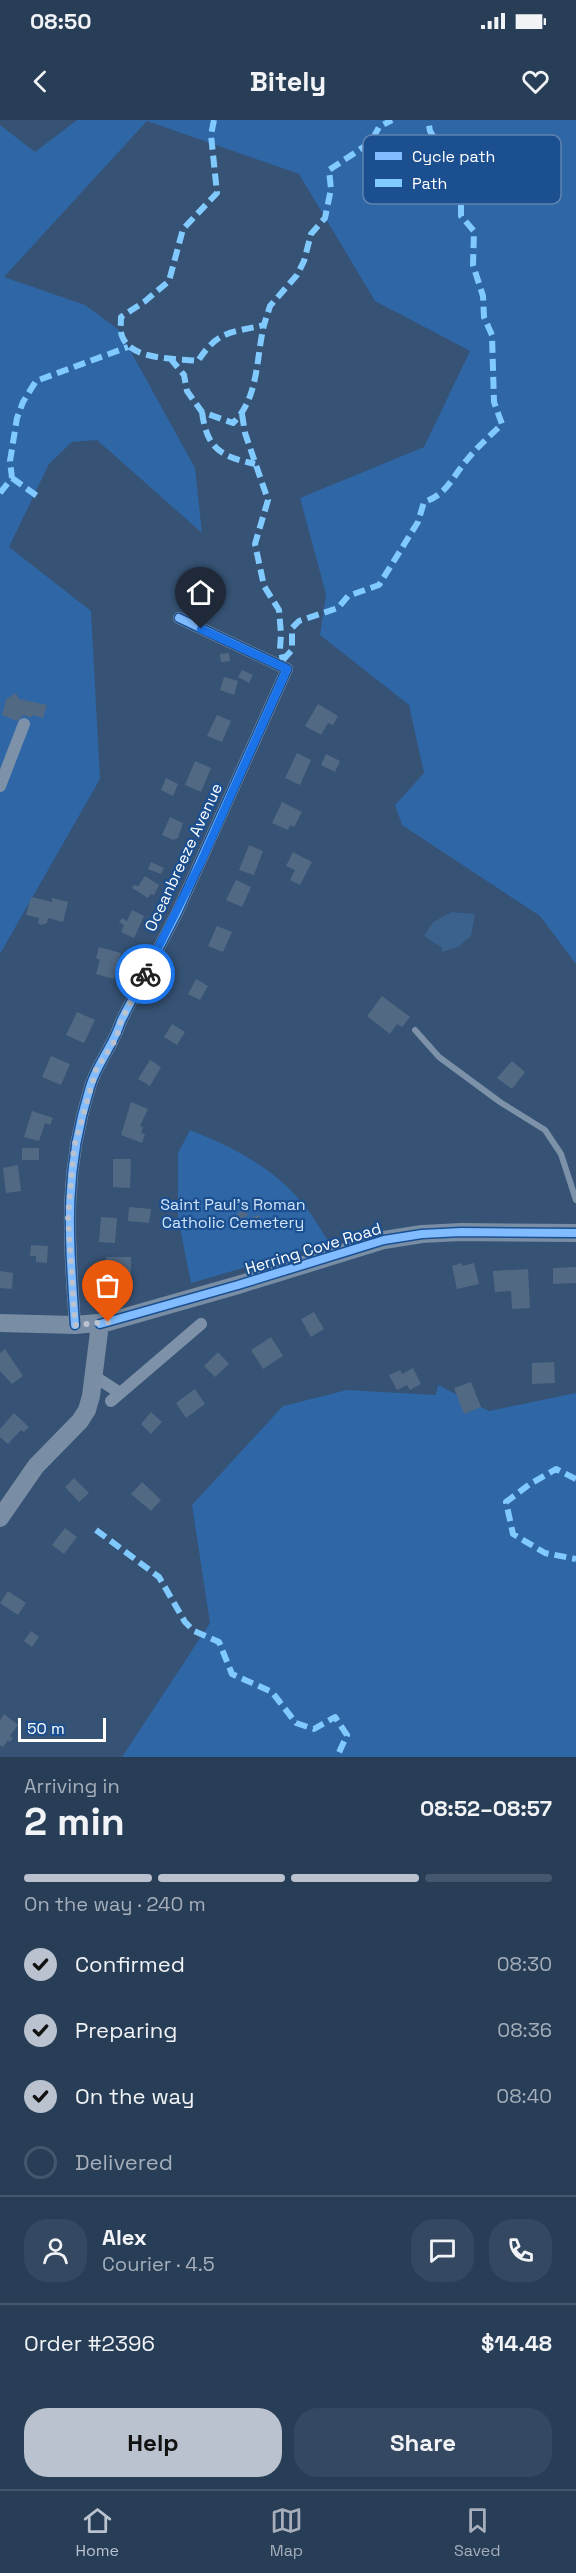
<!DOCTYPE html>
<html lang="en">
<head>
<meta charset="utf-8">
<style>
	body { margin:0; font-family:"Space Grotesk",sans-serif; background:#344961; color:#f1f3f6; height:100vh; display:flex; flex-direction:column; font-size:22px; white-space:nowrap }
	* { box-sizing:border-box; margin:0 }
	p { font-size:20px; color:#a5aeba }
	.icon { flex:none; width:33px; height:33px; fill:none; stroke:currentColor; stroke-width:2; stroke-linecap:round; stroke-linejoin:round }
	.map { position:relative; height:1637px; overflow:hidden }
	.sheet { display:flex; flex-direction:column; background:#283e57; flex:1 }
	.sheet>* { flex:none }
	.scale { position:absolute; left:18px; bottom:15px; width:88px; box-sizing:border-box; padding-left:6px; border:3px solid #fff; border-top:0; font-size:16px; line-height:21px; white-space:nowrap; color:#fff; -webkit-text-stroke:4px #1b4f8f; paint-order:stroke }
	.pin { position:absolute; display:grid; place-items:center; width:51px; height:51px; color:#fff; margin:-62px -26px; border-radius:50% 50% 50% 0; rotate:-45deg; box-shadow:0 0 6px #0007 }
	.pin .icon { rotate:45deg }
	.courier { position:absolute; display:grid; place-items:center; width:60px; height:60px; margin:-30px; border:4px solid #1a73e8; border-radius:50%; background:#fff; color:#222; box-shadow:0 2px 8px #0007 }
	.overview em { font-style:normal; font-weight:800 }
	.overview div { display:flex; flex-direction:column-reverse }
	.overview { display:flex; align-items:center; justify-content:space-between; height:102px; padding:0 24px }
	h1 { font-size:39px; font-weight:800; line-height:45px }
	.bar { display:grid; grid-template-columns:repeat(4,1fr); gap:9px 6px; align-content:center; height:72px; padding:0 24px }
	.bar i { height:8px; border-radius:4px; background:#44576d }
	.bar .active { background:#b9c2ce }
	.bar p { grid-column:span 4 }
	.line { display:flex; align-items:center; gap:15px; padding:0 24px; border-top:2px solid #44576d }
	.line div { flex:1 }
	.round { display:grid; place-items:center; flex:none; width:63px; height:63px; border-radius:24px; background:#344961 }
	ol { padding:0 24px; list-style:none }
	li { display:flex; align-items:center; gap:18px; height:66px }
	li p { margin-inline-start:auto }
	li .icon { padding:6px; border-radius:50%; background:#b9c2ce; color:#111; stroke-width:4 }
	li:last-child { color:#a5aeba }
	li i { width:33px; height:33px; border:3px solid #44576d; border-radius:50% }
	.action { display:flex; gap:12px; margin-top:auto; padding:12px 24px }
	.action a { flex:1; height:69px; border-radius:24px; background:#b9c2ce; color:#111; font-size:24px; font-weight:800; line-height:69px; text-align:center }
	.action a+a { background:#344961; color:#f1f3f6 }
	.status { display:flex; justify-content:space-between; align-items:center; height:42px; padding:0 30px; background:#283e57; direction:ltr }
	.status svg { height:16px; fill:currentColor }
	header { display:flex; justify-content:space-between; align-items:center; height:78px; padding:0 24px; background:#283e57; font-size:27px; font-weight:800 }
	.dock { display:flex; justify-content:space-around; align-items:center; height:84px; border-top:2px solid #44576d; background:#283e57; font-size:16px; color:#a5aeba }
	.dock a { display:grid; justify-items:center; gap:3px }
	.dock .active { color:#b9c2ce }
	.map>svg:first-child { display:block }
	.green { fill:#2f66a5 }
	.water { fill:#3b618d }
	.building { fill:#526984 }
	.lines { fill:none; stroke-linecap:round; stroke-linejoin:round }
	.lane { stroke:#7d92a8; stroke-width:6 }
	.street { stroke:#7d92a8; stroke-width:12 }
	.secondary { stroke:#798da4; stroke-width:18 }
	.quiet { stroke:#80caff; stroke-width:6; stroke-dasharray:12 6; stroke-linecap:butt }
	.cycleway-casing { stroke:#1b4f8f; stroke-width:11 }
	.cycleway { stroke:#80bcff; stroke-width:8 }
	.done { stroke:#b9c2ce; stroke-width:6; stroke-dasharray:0 10.8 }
	.route { stroke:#1a73e8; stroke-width:8 }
	.labels { text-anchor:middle; stroke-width:4.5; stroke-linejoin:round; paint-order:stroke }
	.street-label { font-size:16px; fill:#fff; stroke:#1b4f8f }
	.park-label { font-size:16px; fill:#cfe3fa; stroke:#1b4f8f }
	.key { fill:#1b4f8f; stroke:#5f84b1; stroke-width:1.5 }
	.key-label { font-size:16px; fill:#fff }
</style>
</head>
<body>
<div class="status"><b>08:50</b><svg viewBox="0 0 49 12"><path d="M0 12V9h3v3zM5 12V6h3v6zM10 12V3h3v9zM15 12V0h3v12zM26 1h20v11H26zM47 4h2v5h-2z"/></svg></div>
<header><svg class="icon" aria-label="back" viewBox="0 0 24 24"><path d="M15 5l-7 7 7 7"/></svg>Bitely<svg class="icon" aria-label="heart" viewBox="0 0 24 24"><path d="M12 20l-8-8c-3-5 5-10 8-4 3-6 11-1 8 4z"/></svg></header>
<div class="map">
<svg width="576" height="1637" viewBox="0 0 576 1637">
	<rect width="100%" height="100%" fill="#365274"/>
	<path class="green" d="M77 0H576V844L540 796 402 705 395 685 424 653 409 585 320 515 326 474 300 378 424 327 470 231 375 181 299 54 147 1 4 157 85 185 119 210 195 348 202 413 97 320 72 322 49 344 9 427 91 491 100 659 0 834V5L35 32Z
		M190 1010C233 1027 274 1048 304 1085 314 1097 321 1111 330 1123L191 1163 178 1098V1033Z
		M438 1265 489 1291 576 1273V1637H122L210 1503 192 1385 283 1286 347 1270 436 1275Z"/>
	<path class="water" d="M452 792 475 794 471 816 458 827 442 832V828L424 816 433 802Z"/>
	<path class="building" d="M229 533 230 541 221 542 220 534Z
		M242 550 253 555 249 563 238 557Z
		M224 557 238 561 234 575 220 570Z
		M16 573 19 579 47 585 43 598 32 595 31 598 24 595 17 601 2 595 6 579Z
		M318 584 338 596 333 605 328 603 321 615 305 606Z
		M217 595 231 601 222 622 207 616Z
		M297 633 311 640 300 665 285 658Z
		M326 634 340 641 335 652 321 645Z
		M195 641 211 648 201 672 185 665Z
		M166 658 178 664 173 676 161 670Z
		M282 682 302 692 294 707 290 705 288 710 272 703Z
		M170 697 183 703 178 718 173 720 162 715Z
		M249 725 263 731 254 755 239 750Z
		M293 732 312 742 300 765 290 760 295 750 286 746Z
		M151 742 164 748 161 754 148 749Z
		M145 756 159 765 154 775 151 774 148 778 132 768 134 765 138 766Z
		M236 760 251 767 242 787 226 780Z
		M31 777 52 782V778L68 782 63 802 48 798 47 803 41 805 38 803 39 798 26 795Z
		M132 790 144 796 134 818 121 812 124 805 119 802 122 798 127 801Z
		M217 806 232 812 223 832 208 826Z
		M99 827 121 833 114 859 96 854 100 840 96 838Z
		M196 859 208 866 200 880 188 874Z
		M382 876 410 897 402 907 397 904 390 914 367 896Z
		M77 892 95 900 84 923 66 915Z
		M172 904 185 912 177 925 164 917Z
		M51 936 70 944 61 965 42 957Z
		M150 940 161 947 150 966 138 959Z
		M512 941 525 952 512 969 497 958Z
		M131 982 148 989 140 1006 143 1007 141 1013 145 1014 142 1023 121 1015Z
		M32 991 53 998 50 1005 45 1003 39 1021 24 1017Z
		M22 1028H39V1040H22Z
		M113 1039H131L130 1068 113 1067Z
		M18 1045 21 1071 6 1073 3 1048Z
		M129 1087 151 1089 149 1103 128 1101Z
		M245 1090 248 1096 239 1099 237 1093Z
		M259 1095 261 1101 252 1104 250 1098Z
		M101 1097 117 1098 115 1123 99 1122Z
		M31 1125 48 1126 47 1143 36 1142V1136H30Z
		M106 1137H131V1166H106Z
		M462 1143V1146L474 1143 479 1164 457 1169 452 1146Z
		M576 1147V1163L553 1164V1148Z
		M528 1149 530 1188 512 1189 511 1171 495 1172 493 1151Z
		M0 1151 13 1153 12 1169 0 1168Z
		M314 1192 324 1209 311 1217 301 1199Z
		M271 1217 283 1236 263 1249 251 1230Z
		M5 1229 23 1256 12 1264 0 1251V1233Z
		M218 1232 229 1244 215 1257 204 1246Z
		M554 1242 555 1263 532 1264V1243Z
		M413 1248 421 1264 410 1270 407 1265 397 1270 389 1255 400 1250 402 1254Z
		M471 1262 481 1287 464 1294 454 1268Z
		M195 1269 205 1284 186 1298 176 1283Z
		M151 1292 162 1302 151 1314 141 1304Z
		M14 1293 29 1307 24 1312 21 1310 8 1324 0 1317V1309Z
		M74 1358 89 1373 79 1382 65 1367Z
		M142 1362 161 1380 151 1391 131 1374Z
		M65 1408 77 1417 64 1434 52 1425Z
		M8 1471 26 1483 18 1495 0 1483Z
		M31 1511 39 1517 32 1527 24 1521Z
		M4 1594 18 1605 10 1616 13 1618 10 1622 8 1620 3 1627 0 1625V1600Z"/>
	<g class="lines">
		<path class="lane" d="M415 910 439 937 500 982 545 1010 561 1034 576 1080"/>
		<path class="street" d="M0 666 24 604
			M75 1205C69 1116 63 1054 90 967 97 943 114 925 121 901L177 793 287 549 179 498
			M94 1256 120 1273
			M111 1281 201 1204"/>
		<path class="secondary" d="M0 1203 75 1205 108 1202 238 1165 384 1120 422 1114 461 1112 576 1113
			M0 1398 36 1346 80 1301 87 1290 91 1276 100 1204"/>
		<path class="quiet" d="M214 0 211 15 217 73 183 109 169 161 144 182 121 197C121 203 120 211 122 216 131 241 176 238 198 241 218 210 231 213 264 205L270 186 297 155 304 141 311 114 325 98 331 69 329 50 371 22 379 7 392 0
			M170 238 184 255 187 271 202 292 233 303C259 278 256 238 264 205
			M202 292C207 329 220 336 255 344
			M242 294 245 313 268 380 255 424 264 466 279 490 281 514 280 529 283 540
			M12 358 37 376
			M0 373 12 358 10 341 17 298 23 282 36 261 128 227
			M283 540 292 530V508L299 501 338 488 348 476 379 465 418 402 424 382C446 375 452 358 466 341 477 327 490 316 502 304L494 282 492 215 484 197 483 176 473 145 474 111 461 96V71C450 60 439 52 445 36L430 11 428 0
			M576 1359 556 1349 530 1364 506 1382 513 1414 545 1433 576 1439
			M96 1410 159 1457 185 1502 194 1511 219 1522 232 1554 272 1572 296 1603 314 1609 335 1597 347 1615 337 1637"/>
		<g class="cycleway-casing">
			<path id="cycleway" d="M100 1204 238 1165 384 1120 422 1114 461 1112 576 1113
				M75 1205C69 1116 63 1054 90 967 97 943 114 925 121 901L177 793 287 549 179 498"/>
		</g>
		<use href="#cycleway" class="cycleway"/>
	</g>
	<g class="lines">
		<path class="done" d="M108 1202 75 1205 68 1097 74 1027 96 950 116 919 121 901 145 854"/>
		<path class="route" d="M145 854 201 742 287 549 201 509"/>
	</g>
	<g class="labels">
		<g class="street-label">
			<text transform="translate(183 737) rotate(-65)" y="6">Oceanbreeze Avenue</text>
			<text transform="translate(313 1128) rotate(-17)" y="6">Herring Cove Road</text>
		</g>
		<g class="park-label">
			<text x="233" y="1090">Saint Paul's Roman<tspan x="233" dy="18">Catholic Cemetery</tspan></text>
		</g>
	</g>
	<rect x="363" y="15" width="198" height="69" rx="9" class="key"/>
	<rect x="375" y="32" width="27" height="8" fill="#80bcff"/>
	<rect x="375" y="59" width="27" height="8" fill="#80caff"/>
	<g class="key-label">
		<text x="412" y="42">Cycle path</text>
		<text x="412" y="69">Path</text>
	</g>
</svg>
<div class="scale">50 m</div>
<div class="pin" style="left:108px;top:1202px;background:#ea580c"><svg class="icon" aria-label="bag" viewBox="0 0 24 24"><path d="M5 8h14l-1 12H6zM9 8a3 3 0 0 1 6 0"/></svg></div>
<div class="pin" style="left:201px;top:509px;background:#1f2937"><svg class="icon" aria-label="home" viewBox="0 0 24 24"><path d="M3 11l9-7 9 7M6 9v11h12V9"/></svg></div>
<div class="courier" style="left:145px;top:854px"><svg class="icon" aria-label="bike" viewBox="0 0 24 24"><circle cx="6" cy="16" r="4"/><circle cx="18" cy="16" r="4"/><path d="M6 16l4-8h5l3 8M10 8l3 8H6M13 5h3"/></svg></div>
</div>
<section class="sheet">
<div class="overview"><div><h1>2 min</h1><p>Arriving in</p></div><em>08:52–08:57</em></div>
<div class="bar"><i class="active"></i><i class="active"></i><i class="active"></i><i></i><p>On the way · 240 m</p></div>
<ol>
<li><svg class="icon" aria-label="check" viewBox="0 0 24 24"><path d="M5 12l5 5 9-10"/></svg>Confirmed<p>08:30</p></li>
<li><svg class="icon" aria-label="check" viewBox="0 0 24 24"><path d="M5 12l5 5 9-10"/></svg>Preparing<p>08:36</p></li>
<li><svg class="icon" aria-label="check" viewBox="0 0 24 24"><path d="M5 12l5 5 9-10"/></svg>On the way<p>08:40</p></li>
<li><i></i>Delivered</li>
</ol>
<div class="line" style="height:108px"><a class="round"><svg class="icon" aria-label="person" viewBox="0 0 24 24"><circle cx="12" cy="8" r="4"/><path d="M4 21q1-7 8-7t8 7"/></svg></a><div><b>Alex</b><p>Courier · 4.5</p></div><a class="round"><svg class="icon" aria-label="chat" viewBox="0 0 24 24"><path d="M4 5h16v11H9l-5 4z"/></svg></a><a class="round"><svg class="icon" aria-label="phone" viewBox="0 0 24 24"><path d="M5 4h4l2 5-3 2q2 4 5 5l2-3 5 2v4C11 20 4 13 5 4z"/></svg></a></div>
<div class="line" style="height:78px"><div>Order #2396</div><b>$14.48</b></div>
<div class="action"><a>Help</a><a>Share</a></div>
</section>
<nav class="dock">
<a class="active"><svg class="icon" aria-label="home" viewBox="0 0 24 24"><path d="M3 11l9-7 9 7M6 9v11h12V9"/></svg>Home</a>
<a><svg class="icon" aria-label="map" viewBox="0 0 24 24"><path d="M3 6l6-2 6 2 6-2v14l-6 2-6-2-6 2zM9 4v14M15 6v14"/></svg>Map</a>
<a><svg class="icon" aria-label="saved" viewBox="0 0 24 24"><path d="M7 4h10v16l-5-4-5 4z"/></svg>Saved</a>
</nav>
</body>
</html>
